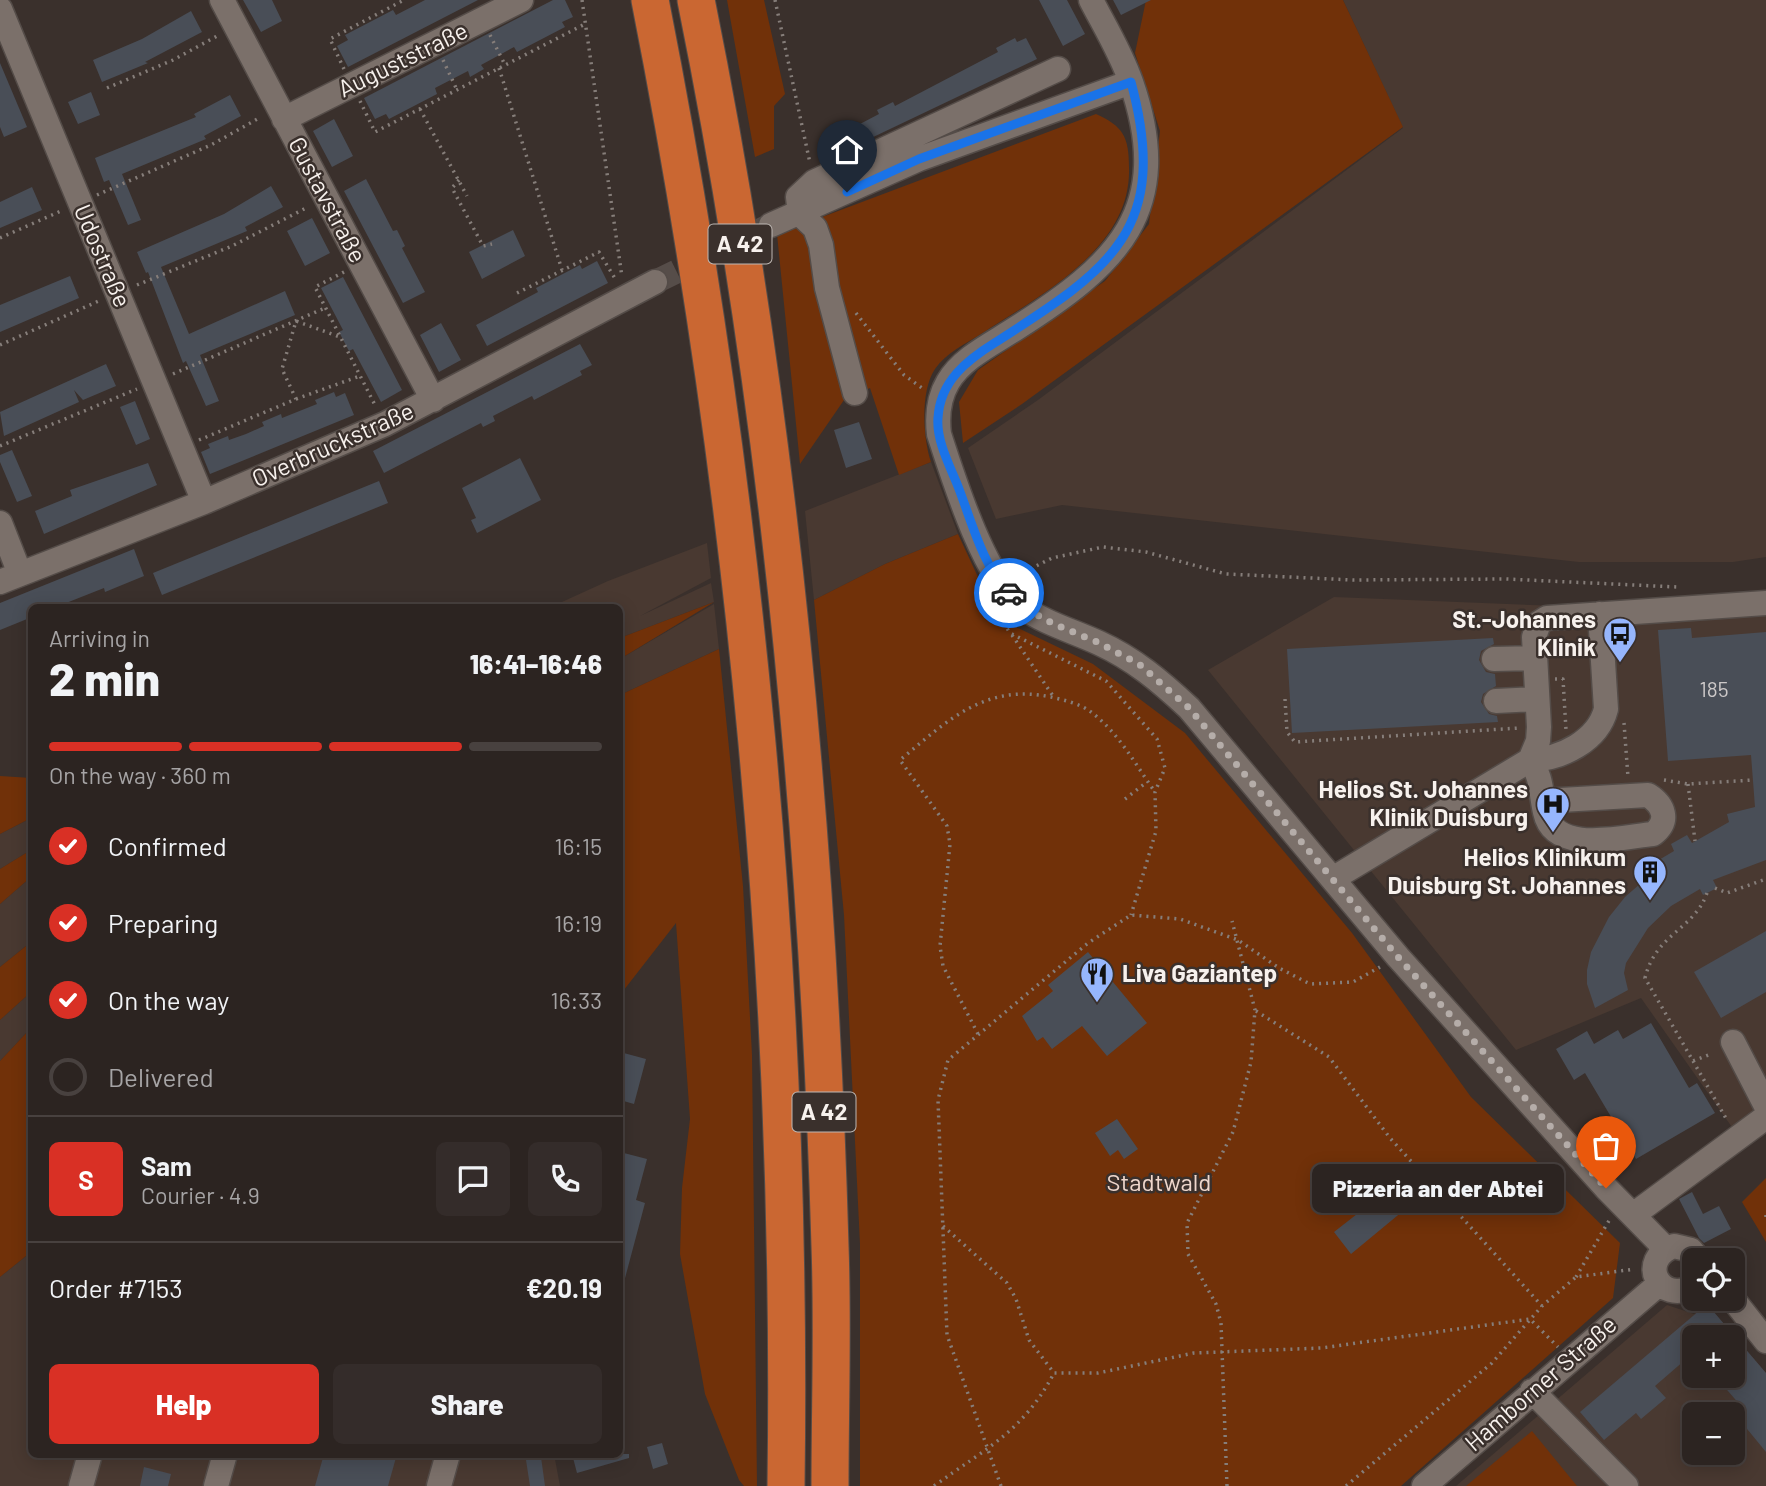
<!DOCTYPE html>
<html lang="en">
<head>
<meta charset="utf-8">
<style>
	body { margin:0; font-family:Barlow,sans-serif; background:#342c2a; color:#f1f3f6; height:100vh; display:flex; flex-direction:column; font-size:26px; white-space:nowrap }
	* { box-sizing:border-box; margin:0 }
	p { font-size:23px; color:#a6a4a5 }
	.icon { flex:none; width:38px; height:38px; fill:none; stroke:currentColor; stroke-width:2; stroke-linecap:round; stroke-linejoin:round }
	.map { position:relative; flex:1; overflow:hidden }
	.details { position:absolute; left:28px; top:604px; width:595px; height:854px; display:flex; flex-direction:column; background:#2c2421; border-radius:10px; box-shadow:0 4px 18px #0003,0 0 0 2px #48413f }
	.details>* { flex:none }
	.controls { position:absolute; left:1682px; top:1248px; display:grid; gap:14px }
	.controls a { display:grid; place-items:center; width:63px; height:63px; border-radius:10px; background:#2c2421; box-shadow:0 4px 18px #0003,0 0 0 2px #48413f; font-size:35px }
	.pin { position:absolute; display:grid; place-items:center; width:60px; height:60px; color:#fff; margin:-72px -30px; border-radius:50% 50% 50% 0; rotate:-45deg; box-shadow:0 0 7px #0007 }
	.pin .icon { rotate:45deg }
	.courier { position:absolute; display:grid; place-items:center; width:70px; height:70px; margin:-35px; border:5px solid #1a73e8; border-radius:50%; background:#fff; color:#222; box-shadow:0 2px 9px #0007 }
	.bubble { position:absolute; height:49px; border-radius:10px; background:#2c2421; box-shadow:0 4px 18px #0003,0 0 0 2px #48413f; font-size:23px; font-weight:800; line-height:49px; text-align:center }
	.overview em { font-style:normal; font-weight:800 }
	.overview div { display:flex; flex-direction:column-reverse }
	.overview { display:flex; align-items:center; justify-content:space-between; height:119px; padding:0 21px }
	h1 { font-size:46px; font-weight:800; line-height:52px }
	.bar { display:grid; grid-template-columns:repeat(4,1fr); gap:10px 7px; align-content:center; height:84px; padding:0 21px }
	.bar i { height:9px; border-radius:5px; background:#48413f }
	.bar .selected { background:#d93025 }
	.bar p { grid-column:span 4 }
	.line { display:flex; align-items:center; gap:18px; padding:0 21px; border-top:2px solid #48413f }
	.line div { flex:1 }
	.round { display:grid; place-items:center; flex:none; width:74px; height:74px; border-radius:10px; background:#342c2a }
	ol { padding:0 21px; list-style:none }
	li { display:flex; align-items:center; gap:21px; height:77px }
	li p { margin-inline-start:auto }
	li .icon { padding:7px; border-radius:50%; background:#d93025; color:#fff; stroke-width:4 }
	li:last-child { color:#a6a4a5 }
	li i { width:38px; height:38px; border:4px solid #48413f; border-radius:50% }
	.cta { display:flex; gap:14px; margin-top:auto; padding:14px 21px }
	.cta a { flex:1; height:80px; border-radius:10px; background:#d93025; color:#fff; font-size:28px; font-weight:800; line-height:80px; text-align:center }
	.cta a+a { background:#342c2a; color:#f1f3f6 }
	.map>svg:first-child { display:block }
	.built { fill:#493931; fill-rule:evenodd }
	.green { fill:#713109 }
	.building { fill:#494e57 }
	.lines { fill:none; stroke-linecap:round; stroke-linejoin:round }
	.minor-tunnel { stroke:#564d49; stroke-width:24; stroke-dasharray:24 12; stroke-linecap:butt }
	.minor-casing { stroke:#544c48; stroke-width:27 }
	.highway-casing { stroke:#544c48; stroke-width:39 }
	.path { stroke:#867e7a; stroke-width:3.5; stroke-dasharray:2 5; stroke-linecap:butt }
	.minor { stroke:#7b706a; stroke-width:24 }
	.highway { stroke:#ca6732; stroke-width:37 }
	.done { stroke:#b5ada9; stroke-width:7; stroke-dasharray:0 12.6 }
	.route { stroke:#1a73e8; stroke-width:9 }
	.labels { text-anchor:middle; stroke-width:5; stroke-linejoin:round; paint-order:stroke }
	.number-label { font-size:21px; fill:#ccc8c8 }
	.shield { fill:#3a302c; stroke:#beb7b3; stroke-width:2 }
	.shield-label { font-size:23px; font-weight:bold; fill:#f7f1ed }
	.street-label { font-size:24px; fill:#f7f1ed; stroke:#3a302c }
	.poi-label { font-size:24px; font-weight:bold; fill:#f7f1ed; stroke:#3a302c; text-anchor:end }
	.park-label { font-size:24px; fill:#efd7cc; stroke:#3a302c }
</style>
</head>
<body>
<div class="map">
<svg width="1766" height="1486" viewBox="0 0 1766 1486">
	<rect width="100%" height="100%" fill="#3a302c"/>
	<path class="built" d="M1343 0H1766V557L1733 562H1579L1062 505 996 519 968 448 1038 400 1403 128Z
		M931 462 958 534 885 564 814 600 805 511Z
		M707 543 711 578 640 616 711 583 714 602 620 638V607H551L608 581Z
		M1766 594V1112L1734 1130 1641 998 1516 1050 1208 670 1334 597 1583 607Z
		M714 604 719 649 620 695V659Z
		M31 818V850L0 869V834Z
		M31 877V942L0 967V904Z
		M31 992V1028L0 1061V1020Z
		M31 1252 32 1454H554L560 1486H0V1277Z
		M1707 1304 1766 1373V1486H1456L1667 1305 1694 1314ZM1694 1337H1732V1376H1694ZM1694 1414H1732V1452H1694Z"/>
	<path class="green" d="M727 0H764L785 94 774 106V149L755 157Z
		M1146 0H1343L1403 127 1022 404 963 443 959 402 978 370 1105 281 1149 224 1160 131 1135 53Z
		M1096 114C1123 126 1129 137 1129 167 1132 248 1041 295 981 334 965 344 946 353 935 369 920 391 923 439 931 462L899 475 870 388 844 400 800 464 777 234Z
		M958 534 997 618 1093 664 1185 733 1352 933 1471 1097 1620 1243 1613 1298 1401 1486H860V1244L844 915 814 600 885 564Z
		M714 602 620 659V638Z
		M719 649 743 886 752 1055 757 1486H744L739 1480 705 1394 680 1254 682 1188 690 1119 676 923 620 995V695Z
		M0 776 32 778 31 818 0 834Z
		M31 850V877L0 904V869Z
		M31 942V992L0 1020V967Z
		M31 1028V1252L0 1277V1061Z
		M1766 1178V1242L1742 1202Z
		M1532 1431 1577 1486H1466Z"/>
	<path class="building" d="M243 0H272L282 21 261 32Z
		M425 0H478L348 67 337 46 348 40 345 35 393 10 396 15Z
		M553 0H565L573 17 562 22 565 27 517 52 514 47 481 65 484 69 470 77 468 71 435 88 437 94 389 119 386 114 375 119 364 98Z
		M1039 0H1067L1085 34 1063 46Z
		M1113 0H1151L1121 15Z
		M191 11 202 32 145 62 148 63 102 82 93 60 142 39Z
		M1015 38 1017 42 1026 38 1037 59 825 160 818 146 879 114 877 110 893 102 895 106 998 52 996 48Z
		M0 63 27 127 4 137 0 127Z
		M91 92 100 115 78 124 68 102Z
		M230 95 241 116 204 136 206 139 122 174 141 220 128 225 109 180 104 182 95 158 196 117 194 114Z
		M334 119 353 156 332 167 313 131Z
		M366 179 393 231 397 230 405 246 402 248 425 292 403 303 344 191Z
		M271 186 283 207 245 227 247 231 161 267 189 334 285 291 295 315 200 355 219 401 206 406 186 361 183 363 148 272 146 273 137 252 224 214Z
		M32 187 42 210 0 228V202Z
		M312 218 330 253 305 266 287 231Z
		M513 230 525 256 482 279 469 252Z
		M597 261 608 283 487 346 476 325 538 292 536 288 580 265 582 269Z
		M70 276 79 298 0 332V305Z
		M343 277 402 390 381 402 353 349 349 351 339 332 343 330 321 288Z
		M441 323 461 360 439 372 420 335Z
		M580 344 592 365 580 371 582 375 534 400 532 396 493 416 495 421 483 427 481 423 384 473 373 451Z
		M106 364 116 386 83 400 74 390 79 402 4 436 0 412Z
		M334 392 336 397 345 393 354 415 210 474 201 452 210 448 208 444 228 436 229 440 246 434 264 426 262 422 281 414 282 418 317 404 315 400Z
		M135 401 150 439 136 445 120 407Z
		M859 422 872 459 846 468 834 430Z
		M12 450 32 496 17 502 0 462V455Z
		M520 458 541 500 477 533 471 520 476 518 462 488Z
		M148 463 157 485 44 534 35 511 72 496 70 490Z
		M379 481 388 503 162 595 153 573Z
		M134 549 144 576 105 592 104 588 56 607H32V617L0 630V603Z
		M1691 628 1692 638 1766 632V860L1713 880 1717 888 1703 895 1700 889 1671 906 1648 928 1626 963 1624 973 1628 990 1595 1008 1587 984V970L1591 952 1609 917 1625 897 1656 870 1652 864 1674 851 1671 844 1687 835 1692 843 1729 822 1727 814 1755 807 1751 755 1668 761 1658 630Z
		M1493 638 1494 644 1481 651 1479 660 1486 672 1495 674 1496 686 1483 694 1481 702 1489 714 1497 716 1498 722 1292 733 1287 649Z
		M1766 931V992L1721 1018 1694 972Z
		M1088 952 1147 1023 1107 1056 1082 1026 1052 1049 1043 1037 1037 1041 1022 1016 1053 991 1048 985Z
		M1651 1023 1689 1088 1697 1083 1715 1113 1636 1159 1585 1073 1574 1080 1556 1049 1587 1031 1594 1044 1618 1030 1623 1039Z
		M620 1052 646 1059 634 1104 620 1100Z
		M1117 1119 1138 1149 1124 1159 1118 1150 1110 1156 1095 1133Z
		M620 1152 647 1159 636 1200 645 1203 624 1282 620 1281Z
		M1692 1192 1703 1214 1719 1206 1731 1229 1704 1243 1699 1238 1679 1199Z
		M1399 1194 1409 1206 1351 1254 1334 1232 1380 1196 1387 1205Z
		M1707 1304 1766 1373V1452L1743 1424 1747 1413 1715 1376H1732V1337H1694V1370L1685 1360 1655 1386 1666 1398 1641 1419 1636 1413 1604 1440 1580 1412Z
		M662 1443 668 1464 653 1469 647 1447Z
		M324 1454H397L388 1486H315Z
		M572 1454H629V1458L577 1473Z
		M541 1457 545 1486H530L526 1460Z
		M144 1467 171 1474 168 1486H140Z"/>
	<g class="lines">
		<path class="minor-tunnel" d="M655 282 771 225"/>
		<g class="minor-casing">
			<path id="minor" d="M222 0 433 400
				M1091 0C1105 27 1121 53 1131 82 1176 211 1116 265 1015 329 992 344 962 358 948 382 939 397 937 417 939 434 954 480 984 577 1021 606 1044 623 1073 631 1099 643 1134 659 1160 681 1189 708L1398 957 1606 1188 1666 1249
				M0 9 204 502
				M284 119 521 0
				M771 225 919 159 1131 82
				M855 393 827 288 821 245 815 228 800 214 798 197 814 182 1058 69
				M0 523 20 574
				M0 582 204 502 385 424 655 282
				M1494 659 1535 658
				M1496 701 1537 699
				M1530 760 1538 741 1539 727 1534 637 1539 623 1547 618 1766 603
				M1530 760C1543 780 1540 790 1545 812 1554 855 1622 837 1653 834 1670 821 1664 805 1648 795L1543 801
				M1334 878 1530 760C1561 759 1598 741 1606 709L1600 614
				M1733 1042 1766 1106
				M1633 1215 1766 1117
				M1694 1286C1658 1306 1637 1259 1674 1246L1691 1250 1699 1260
				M1732 1298 1766 1341
				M1532 1391 1626 1486
				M81 1486 90 1454
				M216 1486 225 1454
				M439 1486 448 1454
				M1424 1486 1659 1284"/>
		</g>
		<g class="highway-casing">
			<path id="highway" d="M650 0C746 487 793 989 786 1486
				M696 0C779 409 818 829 830 1246 833 1326 830 1406 830 1486"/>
		</g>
		<path class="path" d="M582 0 622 277
			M775 0 810 163
			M490 35 505 65
			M443 60 457 90
			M499 68 562 270
			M344 69 330 39 404 0
			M107 88 173 60 219 35
			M360 101 375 132 585 24
			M420 109 467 196
			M459 180 452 188 483 246 492 244
			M97 195 211 145 261 117
			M0 238 61 211
			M344 272 315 287 376 407
			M137 285 232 246 308 207
			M517 293 599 252 616 280
			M856 313 904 375 922 388
			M0 345 101 300
			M173 374 325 308
			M296 399 360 376
			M199 440 296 399 282 369 296 321 340 337
			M0 446 137 389
			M1018 575 1052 558 1103 547 1146 552 1226 574 1353 580 1506 579 1677 587
			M996 611 1010 633 1106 681 1157 739 1165 768 1155 792 1156 831 1131 915
			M1012 635 1053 696
			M1555 679H1563L1566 730
			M1285 699 1287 732 1295 742 1519 728
			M1624 723 1628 777
			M1664 780 1688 784 1753 780
			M1688 784 1695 841
			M1125 799 1147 782
			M1715 888 1727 893 1766 879
			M1707 893C1694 930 1656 933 1645 978L1693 1061 1711 1054
			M1256 1011 1329 1057 1390 1138 1542 1306
			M978 1034 943 966 940 946 950 844 947 826 900 760C947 721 985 683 1051 697 1064 700 1081 704 1091 712 1119 733 1135 764 1155 792
			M1693 1061 1727 1120
			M1385 1196 1419 1169
			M1766 1215V1218
			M943 1226 1007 1283 1016 1299 1029 1340 1054 1373H1098L1194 1353 1321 1348 1530 1319 1558 1347
			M1576 1277 1610 1219
			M934 1486C986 1448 1022 1433 1054 1373
			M1001 1486 947 1335 938 1100 948 1060 1088 943 1131 915 1180 919 1238 940 1279 968 1310 984 1353 982 1380 967
			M1227 1486 1221 1323 1216 1304 1188 1254 1187 1223 1233 1132 1251 1062 1255 1010 1232 921
			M1346 1486 1492 1363 1542 1306 1576 1277 1635 1269"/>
		<use href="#minor" class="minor"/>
		<use href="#highway" class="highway"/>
	</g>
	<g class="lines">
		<path class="done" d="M1009 593 1021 606 1054 624 1097 642 1139 664 1189 708 1398 957 1606 1188"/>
		<path class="route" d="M847 192 919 159 1131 82C1171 230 1110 269 996 342 967 360 940 381 938 418 936 441 951 468 959 489 972 523 983 566 1009 593"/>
	</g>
	<defs>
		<g id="bus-pin" transform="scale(1.75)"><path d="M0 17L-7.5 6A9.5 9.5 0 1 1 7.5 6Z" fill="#96b6fd" stroke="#3a302c"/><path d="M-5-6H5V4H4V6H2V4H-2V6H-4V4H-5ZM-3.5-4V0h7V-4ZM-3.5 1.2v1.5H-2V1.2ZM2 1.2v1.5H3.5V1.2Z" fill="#111"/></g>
		<g id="hospital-pin" transform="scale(1.75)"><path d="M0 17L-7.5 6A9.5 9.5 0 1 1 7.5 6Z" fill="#96b6fd" stroke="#3a302c"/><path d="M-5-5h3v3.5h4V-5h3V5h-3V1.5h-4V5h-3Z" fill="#111"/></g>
		<g id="building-pin" transform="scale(1.75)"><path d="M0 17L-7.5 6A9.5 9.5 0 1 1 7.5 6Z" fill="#96b6fd" stroke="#3a302c"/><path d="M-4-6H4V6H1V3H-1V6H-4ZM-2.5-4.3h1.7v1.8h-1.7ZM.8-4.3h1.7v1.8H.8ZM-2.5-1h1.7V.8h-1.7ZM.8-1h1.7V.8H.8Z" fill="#111"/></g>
		<g id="restaurant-pin" transform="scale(1.75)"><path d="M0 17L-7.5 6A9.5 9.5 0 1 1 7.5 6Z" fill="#96b6fd" stroke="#3a302c"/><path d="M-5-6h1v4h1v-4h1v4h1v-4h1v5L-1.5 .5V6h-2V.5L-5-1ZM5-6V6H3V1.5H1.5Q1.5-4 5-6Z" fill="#111"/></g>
	</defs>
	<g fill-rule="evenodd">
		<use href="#bus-pin" x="1620" y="634"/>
		<use href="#hospital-pin" x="1553" y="804"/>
		<use href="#building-pin" x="1650" y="872"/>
		<use href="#restaurant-pin" x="1097" y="974"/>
	</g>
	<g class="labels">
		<g class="number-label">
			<text x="1714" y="697">185</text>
		</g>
		<g class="shield">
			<rect x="708.5" y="224.5" width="63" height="39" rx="5"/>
			<rect x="792.5" y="1092.5" width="63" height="39" rx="5"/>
		</g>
		<g class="shield-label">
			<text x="740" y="252">A 42</text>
			<text x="824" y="1120">A 42</text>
		</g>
		<g class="street-label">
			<text transform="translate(403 60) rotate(-26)" y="8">Auguststraße</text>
			<text transform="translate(327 200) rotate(62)" y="8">Gustavstraße</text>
			<text transform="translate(102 256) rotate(67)" y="8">Udostraße</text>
			<text transform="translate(333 445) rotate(-24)" y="8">Overbruckstraße</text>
			<text transform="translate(1541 1384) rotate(-41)" y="8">Hamborner Straße</text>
		</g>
		<g class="poi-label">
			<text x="1596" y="628">St.-Johannes<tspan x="1596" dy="28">Klinik</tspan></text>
			<text x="1528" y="798">Helios St. Johannes<tspan x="1528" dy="28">Klinik Duisburg</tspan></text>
			<text x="1626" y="866">Helios Klinikum<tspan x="1626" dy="28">Duisburg St. Johannes</tspan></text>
			<text x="1122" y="982" text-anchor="start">Liva Gaziantep</text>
		</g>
		<g class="park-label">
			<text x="1159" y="1191">Stadtwald</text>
		</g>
	</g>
</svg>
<div class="controls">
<a><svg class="icon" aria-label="locate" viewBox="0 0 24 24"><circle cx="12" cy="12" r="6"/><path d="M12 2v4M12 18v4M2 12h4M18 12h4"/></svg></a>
<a>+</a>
<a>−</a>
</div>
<div class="pin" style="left:1606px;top:1188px;background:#ea580c"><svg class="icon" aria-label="bag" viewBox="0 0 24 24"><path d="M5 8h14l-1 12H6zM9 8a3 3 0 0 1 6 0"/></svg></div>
<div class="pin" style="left:847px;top:192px;background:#1f2937"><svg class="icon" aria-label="home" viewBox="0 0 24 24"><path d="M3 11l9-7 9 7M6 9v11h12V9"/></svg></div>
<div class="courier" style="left:1009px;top:593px"><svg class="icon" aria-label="car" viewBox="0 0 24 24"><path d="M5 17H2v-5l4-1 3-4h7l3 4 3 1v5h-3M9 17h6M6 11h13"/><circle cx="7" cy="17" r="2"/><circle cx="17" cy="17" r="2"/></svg></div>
<div class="bubble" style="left:1312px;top:1164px;width:252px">Pizzeria an der Abtei</div>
<section class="details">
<div class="overview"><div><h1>2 min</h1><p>Arriving in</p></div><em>16:41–16:46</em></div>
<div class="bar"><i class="selected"></i><i class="selected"></i><i class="selected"></i><i></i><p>On the way · 360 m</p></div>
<ol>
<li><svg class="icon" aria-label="check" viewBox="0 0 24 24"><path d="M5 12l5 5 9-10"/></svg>Confirmed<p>16:15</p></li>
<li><svg class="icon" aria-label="check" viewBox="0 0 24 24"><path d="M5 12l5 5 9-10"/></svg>Preparing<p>16:19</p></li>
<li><svg class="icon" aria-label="check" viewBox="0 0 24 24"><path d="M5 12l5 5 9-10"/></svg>On the way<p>16:33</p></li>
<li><i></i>Delivered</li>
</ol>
<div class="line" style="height:126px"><b class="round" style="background:#d93025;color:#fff">S</b><div><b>Sam</b><p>Courier · 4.9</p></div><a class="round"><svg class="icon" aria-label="chat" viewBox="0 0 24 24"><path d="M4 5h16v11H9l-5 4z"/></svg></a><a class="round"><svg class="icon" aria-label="phone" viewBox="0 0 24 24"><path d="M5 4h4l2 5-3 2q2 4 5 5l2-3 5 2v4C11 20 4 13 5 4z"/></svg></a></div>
<div class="line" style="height:91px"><div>Order #7153</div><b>€20.19</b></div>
<div class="cta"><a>Help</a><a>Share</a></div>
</section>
</div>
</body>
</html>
